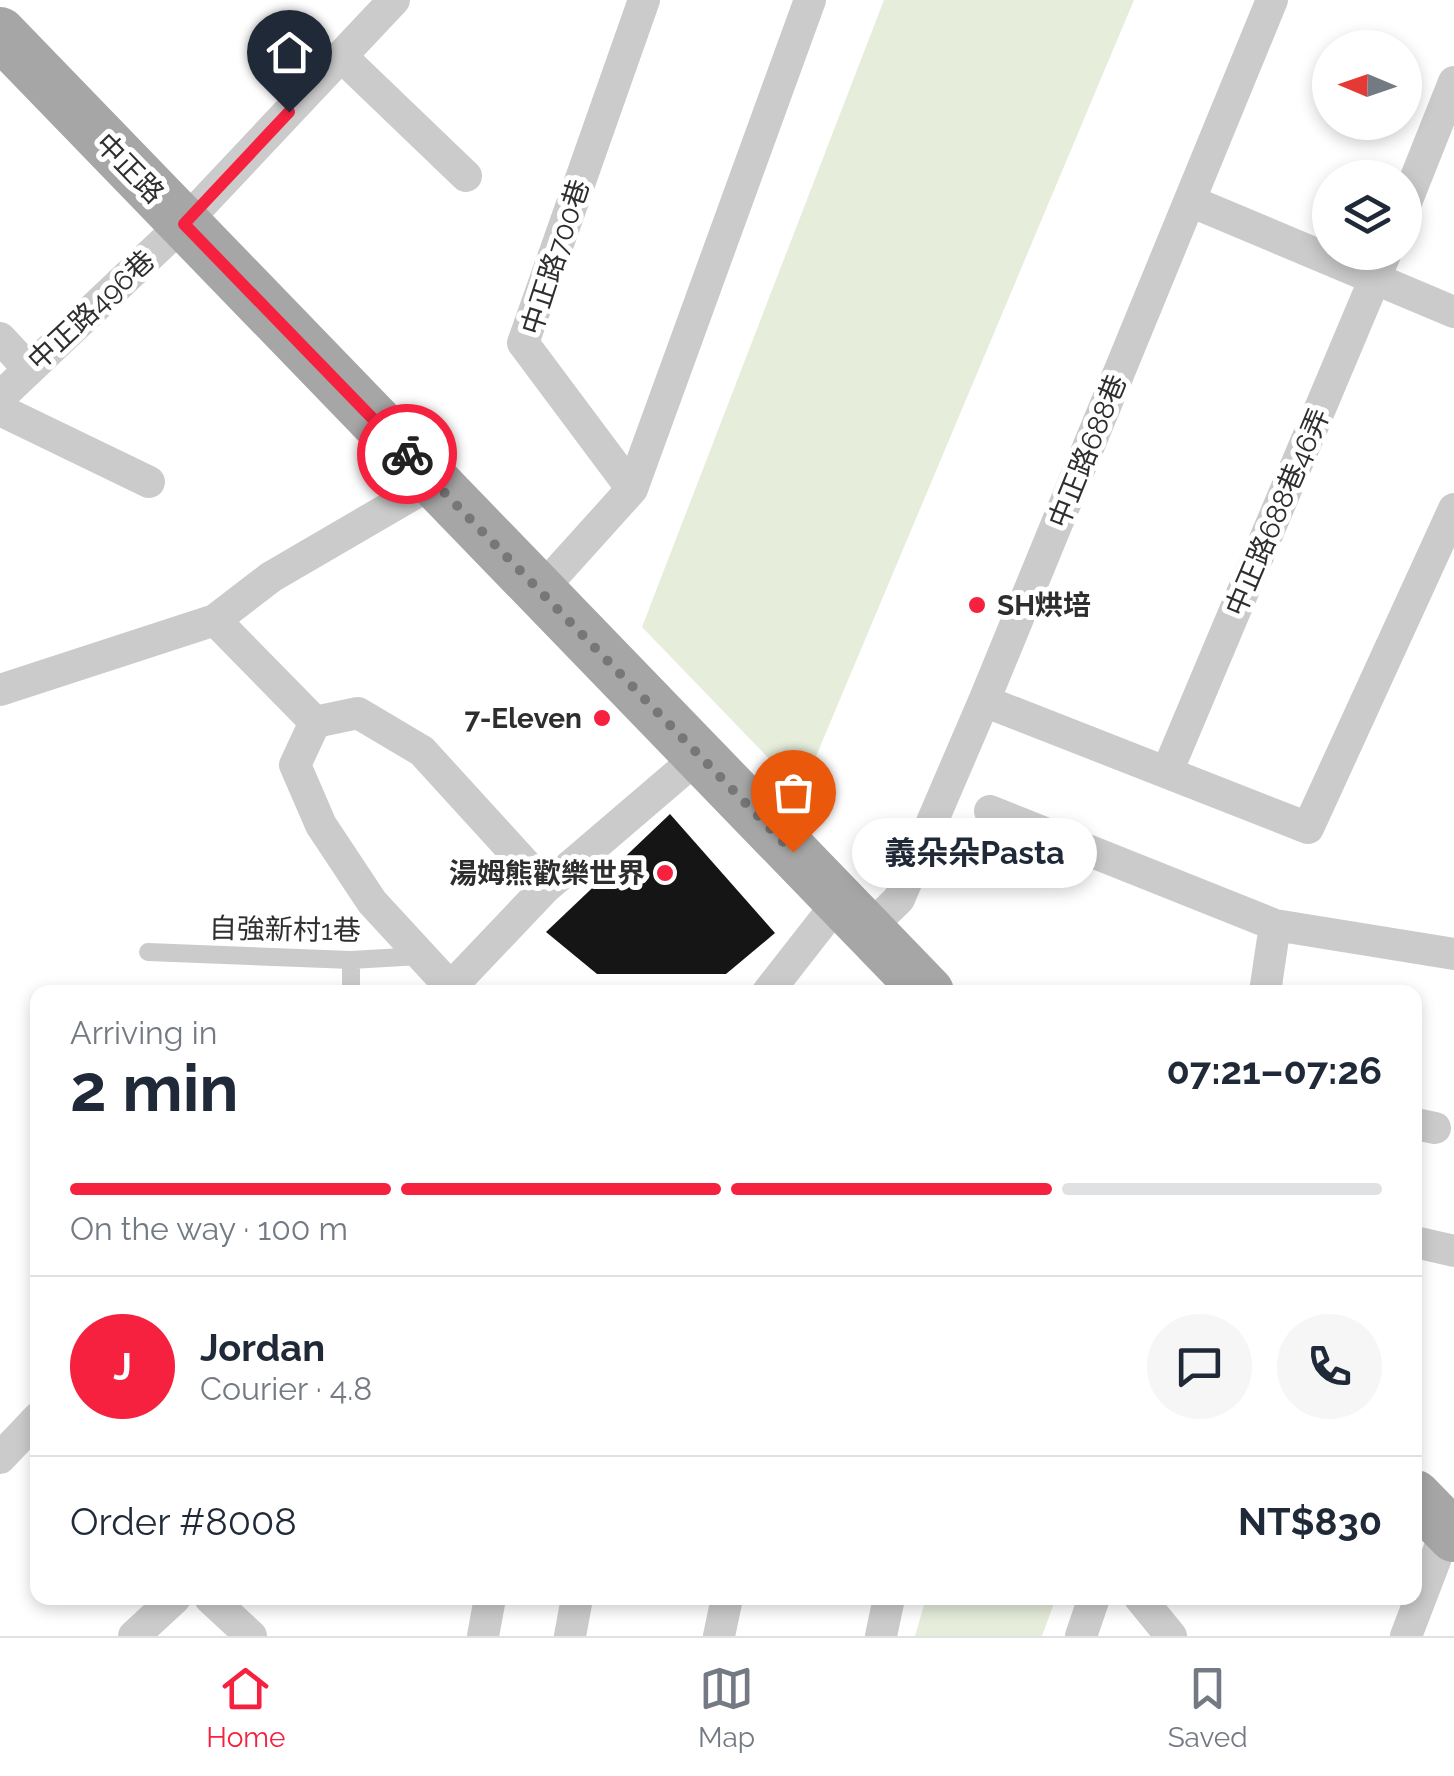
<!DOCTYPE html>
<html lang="en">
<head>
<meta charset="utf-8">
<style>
	body { margin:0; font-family:Raleway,"Noto Sans TC",sans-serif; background:#f6f6f7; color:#1f2937; height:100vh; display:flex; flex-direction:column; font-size:38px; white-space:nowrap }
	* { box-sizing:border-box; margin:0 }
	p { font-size:32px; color:#747a83 }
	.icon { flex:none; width:55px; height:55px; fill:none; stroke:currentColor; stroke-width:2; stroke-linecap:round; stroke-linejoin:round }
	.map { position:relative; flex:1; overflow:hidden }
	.sheet { position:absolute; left:30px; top:985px; width:1392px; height:620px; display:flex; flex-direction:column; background:#fff; border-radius:20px; box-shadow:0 5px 15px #0003 }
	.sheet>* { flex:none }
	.needle { width:65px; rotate:272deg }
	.buttons { position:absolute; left:1312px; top:30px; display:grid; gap:20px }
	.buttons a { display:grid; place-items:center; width:110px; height:110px; border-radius:50%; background:#fff; box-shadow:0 5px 15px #0003; font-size:50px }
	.pin { position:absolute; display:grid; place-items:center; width:85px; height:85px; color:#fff; margin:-102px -42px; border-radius:50% 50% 50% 0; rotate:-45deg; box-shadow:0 0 10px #0007 }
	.pin .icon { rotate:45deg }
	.courier { position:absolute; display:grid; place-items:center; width:100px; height:100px; margin:-50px; border:8px solid #f5213f; border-radius:50%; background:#fff; color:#222; box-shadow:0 2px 12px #0007 }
	.bubble { position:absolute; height:70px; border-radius:35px; background:#fff; box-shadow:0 5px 15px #0003; font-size:32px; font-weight:700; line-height:70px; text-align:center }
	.overview em { font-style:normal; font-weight:700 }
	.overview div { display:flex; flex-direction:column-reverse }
	.overview { display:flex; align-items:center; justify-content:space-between; height:170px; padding:0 40px }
	h1 { font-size:65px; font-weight:700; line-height:75px }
	.bar { display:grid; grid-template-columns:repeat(4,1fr); gap:15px 10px; align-content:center; height:120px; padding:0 40px }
	.bar i { height:12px; border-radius:8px; background:#e0e1e3 }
	.bar .on { background:#f5213f }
	.bar p { grid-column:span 4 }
	.line { display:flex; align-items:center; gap:25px; padding:0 40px; border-top:2px solid #e0e1e3 }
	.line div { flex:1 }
	.round { display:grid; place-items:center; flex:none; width:105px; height:105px; border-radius:52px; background:#f6f6f7 }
	.tabs { display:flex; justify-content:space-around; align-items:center; height:140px; border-top:2px solid #e0e1e3; background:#fff; font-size:28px; color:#747a83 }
	.tabs a { display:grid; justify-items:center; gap:5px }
	.tabs .on { color:#f5213f }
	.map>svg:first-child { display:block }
	.green { fill:#e6eddb }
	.building { fill:#151515 }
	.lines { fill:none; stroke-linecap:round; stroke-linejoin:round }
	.service { stroke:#cbcbcb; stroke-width:18 }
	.minor { stroke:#cbcbcb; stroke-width:32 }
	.primary { stroke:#a6a6a6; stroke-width:52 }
	.done { stroke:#777; stroke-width:10; stroke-dasharray:0 18 }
	.route { stroke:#f5213f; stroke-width:12 }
	.poi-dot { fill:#f5213f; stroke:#fff; stroke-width:4 }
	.labels { text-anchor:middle; stroke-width:10; stroke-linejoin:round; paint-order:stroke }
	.street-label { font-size:28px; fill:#2e2e2e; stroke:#fff }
	.poi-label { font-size:28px; font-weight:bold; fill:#2e2e2e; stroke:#fff; text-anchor:end }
</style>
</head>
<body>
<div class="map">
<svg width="1454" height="1636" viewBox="0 0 1454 1636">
	<rect width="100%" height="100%" fill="#fff"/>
	<path class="green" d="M884 0H1134L801 792 642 627Z
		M926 1598H1056L1042 1636H915Z"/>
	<path class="building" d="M670 814 775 933 726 974H597L546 932Z"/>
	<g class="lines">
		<path class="service" d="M148 952 351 960 420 956
			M351 992V960"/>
		<path class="minor" d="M341 56 466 176
			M1190 201 1454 312
			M1405 205 1454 82
			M0 338 28 368
			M0 397 184 223 394 0
			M0 410 149 482
			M632 489 523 343 644 0
			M540 591 632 489 810 0
			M215 620 271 577 434 482
			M0 690 215 620 315 722
			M984 701 1308 828 1454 509
			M315 722 295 765 321 825 372 902 455 992
			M315 722 358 713 422 751 546 887
			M1167 772 1386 252
			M990 811 1275 925 1454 954
			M867 930 899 899 984 701 1272 0
			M450 988 546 887 699 756
			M768 992 839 901
			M1265 992 1275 925
			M1415 1124 1435 1128
			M1415 1242 1454 1251
			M0 1458 38 1418
			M210 1598 251 1636
			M1140 1598 1171 1636
			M134 1636 175 1598
			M483 1636 490 1598
			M570 1636 577 1598
			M719 1636 727 1598
			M881 1636 889 1598
			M1081 1636 1094 1598
			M1406 1636 1447 1529"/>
		<path class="primary" d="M0 33 928 992
			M1415 1496 1454 1536"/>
	</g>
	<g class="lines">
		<path class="done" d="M407 454 793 852"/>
		<path class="route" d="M289 112 184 224 407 454"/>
	</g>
	<g class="poi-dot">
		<circle cx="977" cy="605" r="10"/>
		<circle cx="602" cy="718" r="10"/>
		<circle cx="665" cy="873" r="10"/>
	</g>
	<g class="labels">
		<g class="street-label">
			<text transform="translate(130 168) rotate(46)" y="10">中正路</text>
			<text transform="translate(555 257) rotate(-72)" y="10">中正路700巷</text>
			<text transform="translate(91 310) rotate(-43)" y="10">中正路496巷</text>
			<text transform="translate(1087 451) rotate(-68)" y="10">中正路688巷</text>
			<text transform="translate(1277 512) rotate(-67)" y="10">中正路688巷46弄</text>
			<text transform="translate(285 929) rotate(1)" y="10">自強新村1巷</text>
		</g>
		<g class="poi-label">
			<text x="997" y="615" text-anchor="start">SH烘培</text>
			<text x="582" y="728">7-Eleven</text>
			<text x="645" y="883">湯姆熊歡樂世界</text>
		</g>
	</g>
</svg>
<div class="buttons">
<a><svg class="needle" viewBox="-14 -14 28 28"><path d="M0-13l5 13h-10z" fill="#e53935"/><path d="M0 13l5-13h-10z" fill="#747a83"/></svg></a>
<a><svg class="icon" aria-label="layers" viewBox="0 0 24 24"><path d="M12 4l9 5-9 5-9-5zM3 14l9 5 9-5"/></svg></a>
</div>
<div class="pin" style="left:793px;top:852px;background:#ea580c"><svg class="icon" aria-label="bag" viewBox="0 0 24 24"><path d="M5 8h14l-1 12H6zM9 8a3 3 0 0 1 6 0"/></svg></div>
<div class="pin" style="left:289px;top:112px;background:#1f2937"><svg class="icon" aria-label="home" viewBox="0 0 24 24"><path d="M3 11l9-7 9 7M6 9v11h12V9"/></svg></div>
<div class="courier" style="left:407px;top:454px"><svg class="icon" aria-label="bike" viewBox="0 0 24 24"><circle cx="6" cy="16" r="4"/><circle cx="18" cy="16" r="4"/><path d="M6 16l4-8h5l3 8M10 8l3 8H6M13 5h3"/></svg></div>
<div class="bubble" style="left:852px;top:818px;width:245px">義朵朵Pasta</div>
<section class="sheet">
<div class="overview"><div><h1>2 min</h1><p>Arriving in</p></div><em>07:21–07:26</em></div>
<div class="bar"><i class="on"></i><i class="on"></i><i class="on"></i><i></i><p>On the way · 100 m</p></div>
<div class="line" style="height:180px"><b class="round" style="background:#f5213f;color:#fff">J</b><div><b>Jordan</b><p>Courier · 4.8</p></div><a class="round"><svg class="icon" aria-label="chat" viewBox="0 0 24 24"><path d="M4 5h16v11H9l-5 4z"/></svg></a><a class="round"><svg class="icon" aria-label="phone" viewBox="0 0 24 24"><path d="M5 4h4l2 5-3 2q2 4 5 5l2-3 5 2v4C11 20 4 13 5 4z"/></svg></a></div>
<div class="line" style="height:130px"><div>Order #8008</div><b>NT$830</b></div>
</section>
</div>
<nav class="tabs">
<a class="on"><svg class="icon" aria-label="home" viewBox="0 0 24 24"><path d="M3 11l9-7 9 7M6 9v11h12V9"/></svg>Home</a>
<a><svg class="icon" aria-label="map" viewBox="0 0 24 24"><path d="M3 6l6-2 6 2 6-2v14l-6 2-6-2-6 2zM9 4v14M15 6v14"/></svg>Map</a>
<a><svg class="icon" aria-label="saved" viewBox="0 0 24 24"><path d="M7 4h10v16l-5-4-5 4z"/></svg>Saved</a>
</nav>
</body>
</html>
